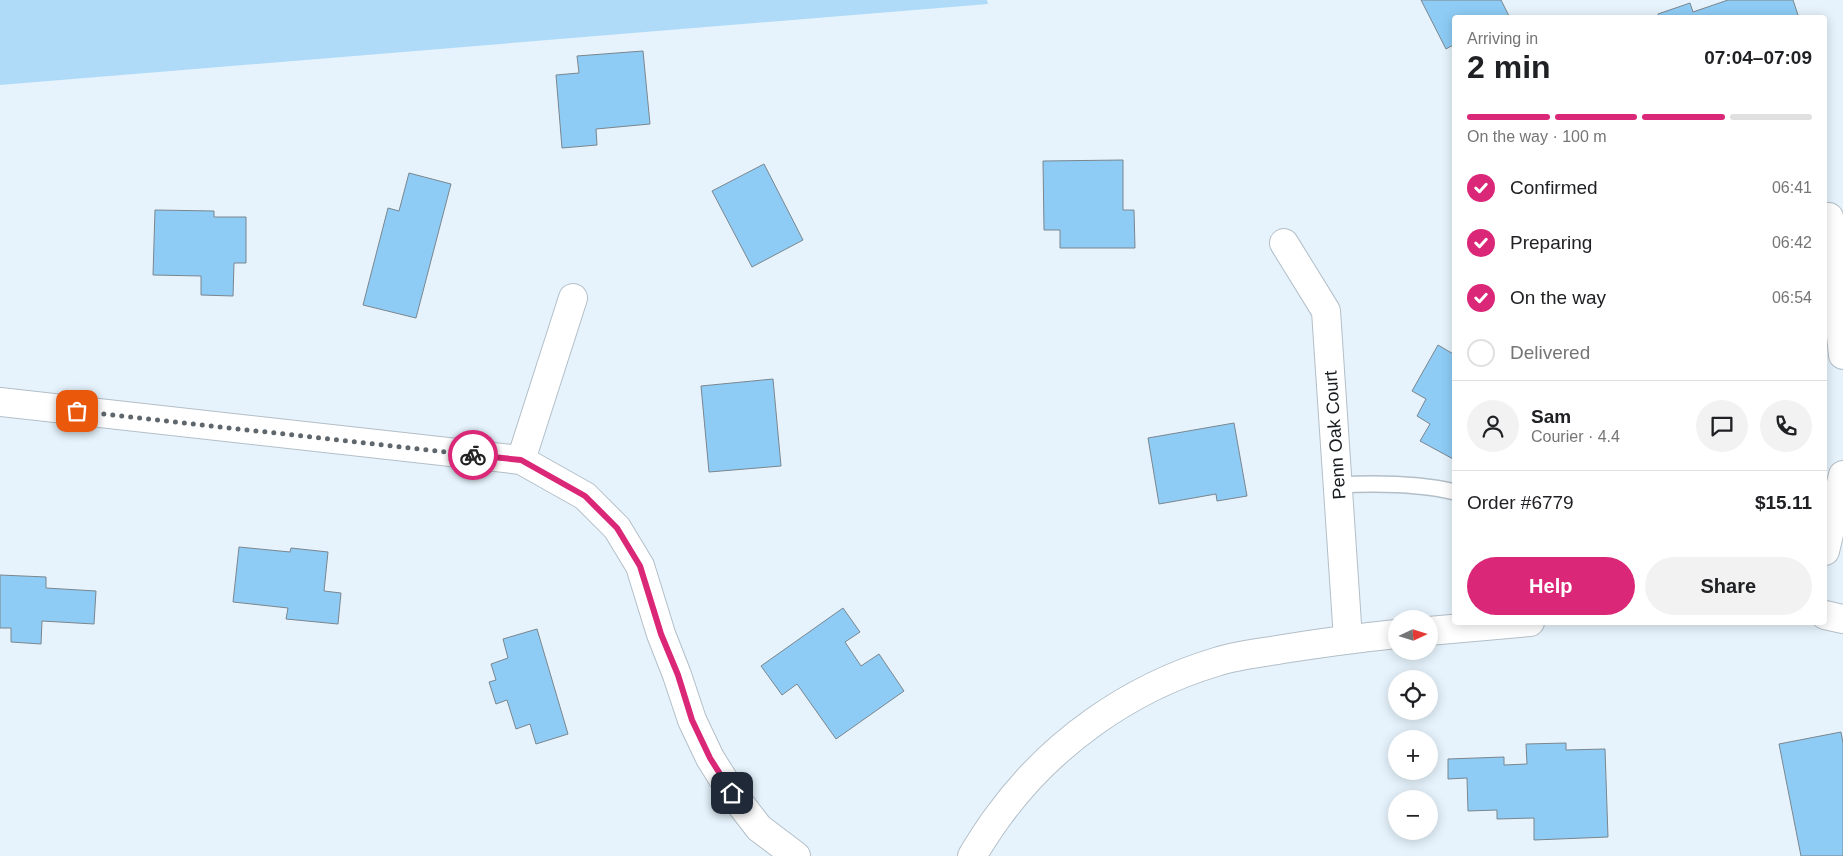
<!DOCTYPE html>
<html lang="en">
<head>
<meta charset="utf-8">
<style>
	body { margin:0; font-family:Arial,sans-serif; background:#f2f2f2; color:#202124; height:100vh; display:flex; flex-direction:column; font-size:19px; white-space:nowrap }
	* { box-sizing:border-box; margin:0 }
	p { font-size:16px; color:#757577 }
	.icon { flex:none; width:28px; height:28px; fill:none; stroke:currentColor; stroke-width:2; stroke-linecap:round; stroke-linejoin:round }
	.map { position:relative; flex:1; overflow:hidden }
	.drawer { position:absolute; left:1452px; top:15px; width:375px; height:610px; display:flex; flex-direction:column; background:#fff; border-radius:5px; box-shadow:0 2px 12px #0003 }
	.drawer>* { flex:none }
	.needle { width:32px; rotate:86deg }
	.controls { position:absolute; left:1388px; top:610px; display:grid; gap:10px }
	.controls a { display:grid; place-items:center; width:50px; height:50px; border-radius:50%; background:#fff; box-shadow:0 2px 12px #0003; font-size:25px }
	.pin { position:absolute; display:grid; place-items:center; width:42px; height:42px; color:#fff; margin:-21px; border-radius:10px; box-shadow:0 2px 8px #0006 }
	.courier { position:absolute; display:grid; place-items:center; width:50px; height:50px; margin:-25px; border:4px solid #db2777; border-radius:50%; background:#fff; color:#222; box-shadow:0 1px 6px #0007 }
	.overview em { font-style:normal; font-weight:700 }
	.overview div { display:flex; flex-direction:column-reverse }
	.overview { display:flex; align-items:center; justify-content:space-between; height:85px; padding:0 15px }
	h1 { font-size:32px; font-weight:700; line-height:38px }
	.bar { display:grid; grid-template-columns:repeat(4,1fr); gap:8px 5px; align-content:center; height:60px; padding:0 15px }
	.bar i { height:6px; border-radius:4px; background:#e0e0e0 }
	.bar .current { background:#db2777 }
	.bar p { grid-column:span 4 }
	.line { display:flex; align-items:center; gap:12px; padding:0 15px; border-top:1px solid #e0e0e0 }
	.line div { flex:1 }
	.round { display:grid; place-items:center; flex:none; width:52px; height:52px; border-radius:26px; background:#f2f2f2 }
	ol { padding:0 15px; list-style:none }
	li { display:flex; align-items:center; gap:15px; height:55px }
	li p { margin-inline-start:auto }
	li .icon { padding:5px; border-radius:50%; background:#db2777; color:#fff; stroke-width:4 }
	li:last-child { color:#757577 }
	li i { width:28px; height:28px; border:2px solid #e0e0e0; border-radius:50% }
	.button { display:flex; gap:10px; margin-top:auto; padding:10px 15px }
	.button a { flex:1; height:58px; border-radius:30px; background:#db2777; color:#fff; font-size:20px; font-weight:700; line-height:58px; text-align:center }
	.button a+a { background:#f2f2f2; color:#202124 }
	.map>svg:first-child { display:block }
	.green { fill:#b0dbf8 }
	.building { fill:#8eccf5; stroke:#7a868e }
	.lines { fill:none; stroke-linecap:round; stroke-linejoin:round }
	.lane-casing { stroke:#b3bfc8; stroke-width:18 }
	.street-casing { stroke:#b3bfc8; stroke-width:30 }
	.lane { stroke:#fff; stroke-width:15 }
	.street { stroke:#fff; stroke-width:28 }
	.done { stroke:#5f676c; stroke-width:5; stroke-dasharray:0 9 }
	.route { stroke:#db2777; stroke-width:6 }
	.labels { text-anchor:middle; stroke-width:5; stroke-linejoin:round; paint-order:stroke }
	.street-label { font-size:18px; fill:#161b1e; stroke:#fff }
</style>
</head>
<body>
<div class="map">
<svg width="1843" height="856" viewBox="0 0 1843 856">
	<rect width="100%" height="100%" fill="#e6f3fc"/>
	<path class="green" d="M0 0H987L988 4 0 85Z"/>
	<path class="building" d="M1421 0H1501L1509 16 1455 18V44L1446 49Z
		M1728 0H1793L1799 18H1659L1658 14 1690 3 1693 12Z
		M643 51 650 124 596 129 597 145 562 148 556 75 579 73 577 56Z
		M1123 160V210H1134L1135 248H1060V230H1044L1043 161Z
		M764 164 803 240 752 267 712 191Z
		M409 173 451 184 416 318 363 305 388 208 399 211Z
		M155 210 214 211V217H246V263H234L233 296 201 295V276L153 275Z
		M1438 345 1455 355V460L1420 441 1430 424 1417 416 1426 399 1412 391Z
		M773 379 781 466 709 472 701 386Z
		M1234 423 1247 496 1217 501 1216 494 1159 504 1148 438Z
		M239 547 290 552 291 548 328 552 324 591 341 593 338 624 286 619 288 608 233 602Z
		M0 575 46 577V588L96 591 94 624 42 621 41 644 11 642V628H0Z
		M843 608 860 632 845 642 861 666 879 654 904 691 836 739 797 684 782 695 761 666Z
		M537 629 568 734 536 744 530 724 516 729 507 700 496 704 489 682 496 680 491 664 508 658 503 639Z
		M1841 732 1843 743V856H1801L1779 744Z
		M1566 743V750L1605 749 1608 837 1534 840V818L1497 819V810L1468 811 1467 778 1448 779V759L1504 757V765L1527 764 1526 744Z"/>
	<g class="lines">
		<g class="lane-casing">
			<path id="lane" d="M1338 485C1377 483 1417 483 1455 492"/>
		</g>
		<g class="street-casing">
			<path id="street" d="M1829 217 1843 355
				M1284 243 1326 311 1348 639
				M0 402 521 460 585 496 617 528 640 566 661 634 677 675 692 720 710 758 732 793 759 828 796 856
				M521 460 573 298
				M1825 551 1843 475
				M1825 615 1843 619
				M1429 631 1530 622
				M972 856C980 843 988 830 997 818 1050 744 1129 688 1216 662 1238 655 1261 653 1283 649 1321 643 1358 638 1396 634"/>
		</g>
		<use href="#lane" class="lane"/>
		<use href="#street" class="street"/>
	</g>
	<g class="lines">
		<path class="done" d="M77 411 473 455"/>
		<path class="route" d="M473 455 521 460 585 496 617 528 640 566 661 634 678 675 692 720 710 758 732 793"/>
	</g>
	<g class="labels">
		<g class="street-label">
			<text transform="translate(1335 435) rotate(-94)" y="6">Penn Oak Court</text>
		</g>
	</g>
</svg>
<div class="controls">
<a><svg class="needle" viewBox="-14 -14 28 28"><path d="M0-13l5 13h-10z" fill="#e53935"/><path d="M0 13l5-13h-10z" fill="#757577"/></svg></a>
<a><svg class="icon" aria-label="locate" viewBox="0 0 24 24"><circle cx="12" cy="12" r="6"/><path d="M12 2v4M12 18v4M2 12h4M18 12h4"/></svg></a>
<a>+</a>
<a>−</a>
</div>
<div class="pin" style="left:77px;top:411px;background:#ea580c"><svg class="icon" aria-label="bag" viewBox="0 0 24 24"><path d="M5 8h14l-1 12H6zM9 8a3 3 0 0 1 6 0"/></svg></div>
<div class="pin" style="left:732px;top:793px;background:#1f2937"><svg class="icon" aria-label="home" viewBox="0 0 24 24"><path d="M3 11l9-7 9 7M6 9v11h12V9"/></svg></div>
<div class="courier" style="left:473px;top:455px"><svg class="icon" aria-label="bike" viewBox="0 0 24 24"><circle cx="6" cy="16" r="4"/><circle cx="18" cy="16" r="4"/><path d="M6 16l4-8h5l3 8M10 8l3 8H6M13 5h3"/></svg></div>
<section class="drawer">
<div class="overview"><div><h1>2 min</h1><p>Arriving in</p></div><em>07:04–07:09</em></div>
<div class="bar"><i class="current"></i><i class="current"></i><i class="current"></i><i></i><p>On the way · 100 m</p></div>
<ol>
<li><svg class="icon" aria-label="check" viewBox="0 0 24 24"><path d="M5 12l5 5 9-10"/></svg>Confirmed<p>06:41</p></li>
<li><svg class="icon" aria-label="check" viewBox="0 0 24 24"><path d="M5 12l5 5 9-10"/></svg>Preparing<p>06:42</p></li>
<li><svg class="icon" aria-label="check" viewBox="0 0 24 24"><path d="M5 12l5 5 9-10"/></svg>On the way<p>06:54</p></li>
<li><i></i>Delivered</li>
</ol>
<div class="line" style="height:90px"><a class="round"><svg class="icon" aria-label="person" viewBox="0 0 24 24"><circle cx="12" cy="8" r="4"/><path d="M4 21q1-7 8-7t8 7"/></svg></a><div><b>Sam</b><p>Courier · 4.4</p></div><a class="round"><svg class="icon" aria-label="chat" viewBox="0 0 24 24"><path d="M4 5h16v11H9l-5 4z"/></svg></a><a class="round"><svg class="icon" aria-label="phone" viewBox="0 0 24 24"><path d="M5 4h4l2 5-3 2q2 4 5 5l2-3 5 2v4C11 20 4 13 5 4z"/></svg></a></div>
<div class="line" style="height:65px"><div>Order #6779</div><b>$15.11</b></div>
<div class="button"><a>Help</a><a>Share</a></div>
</section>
</div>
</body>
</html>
